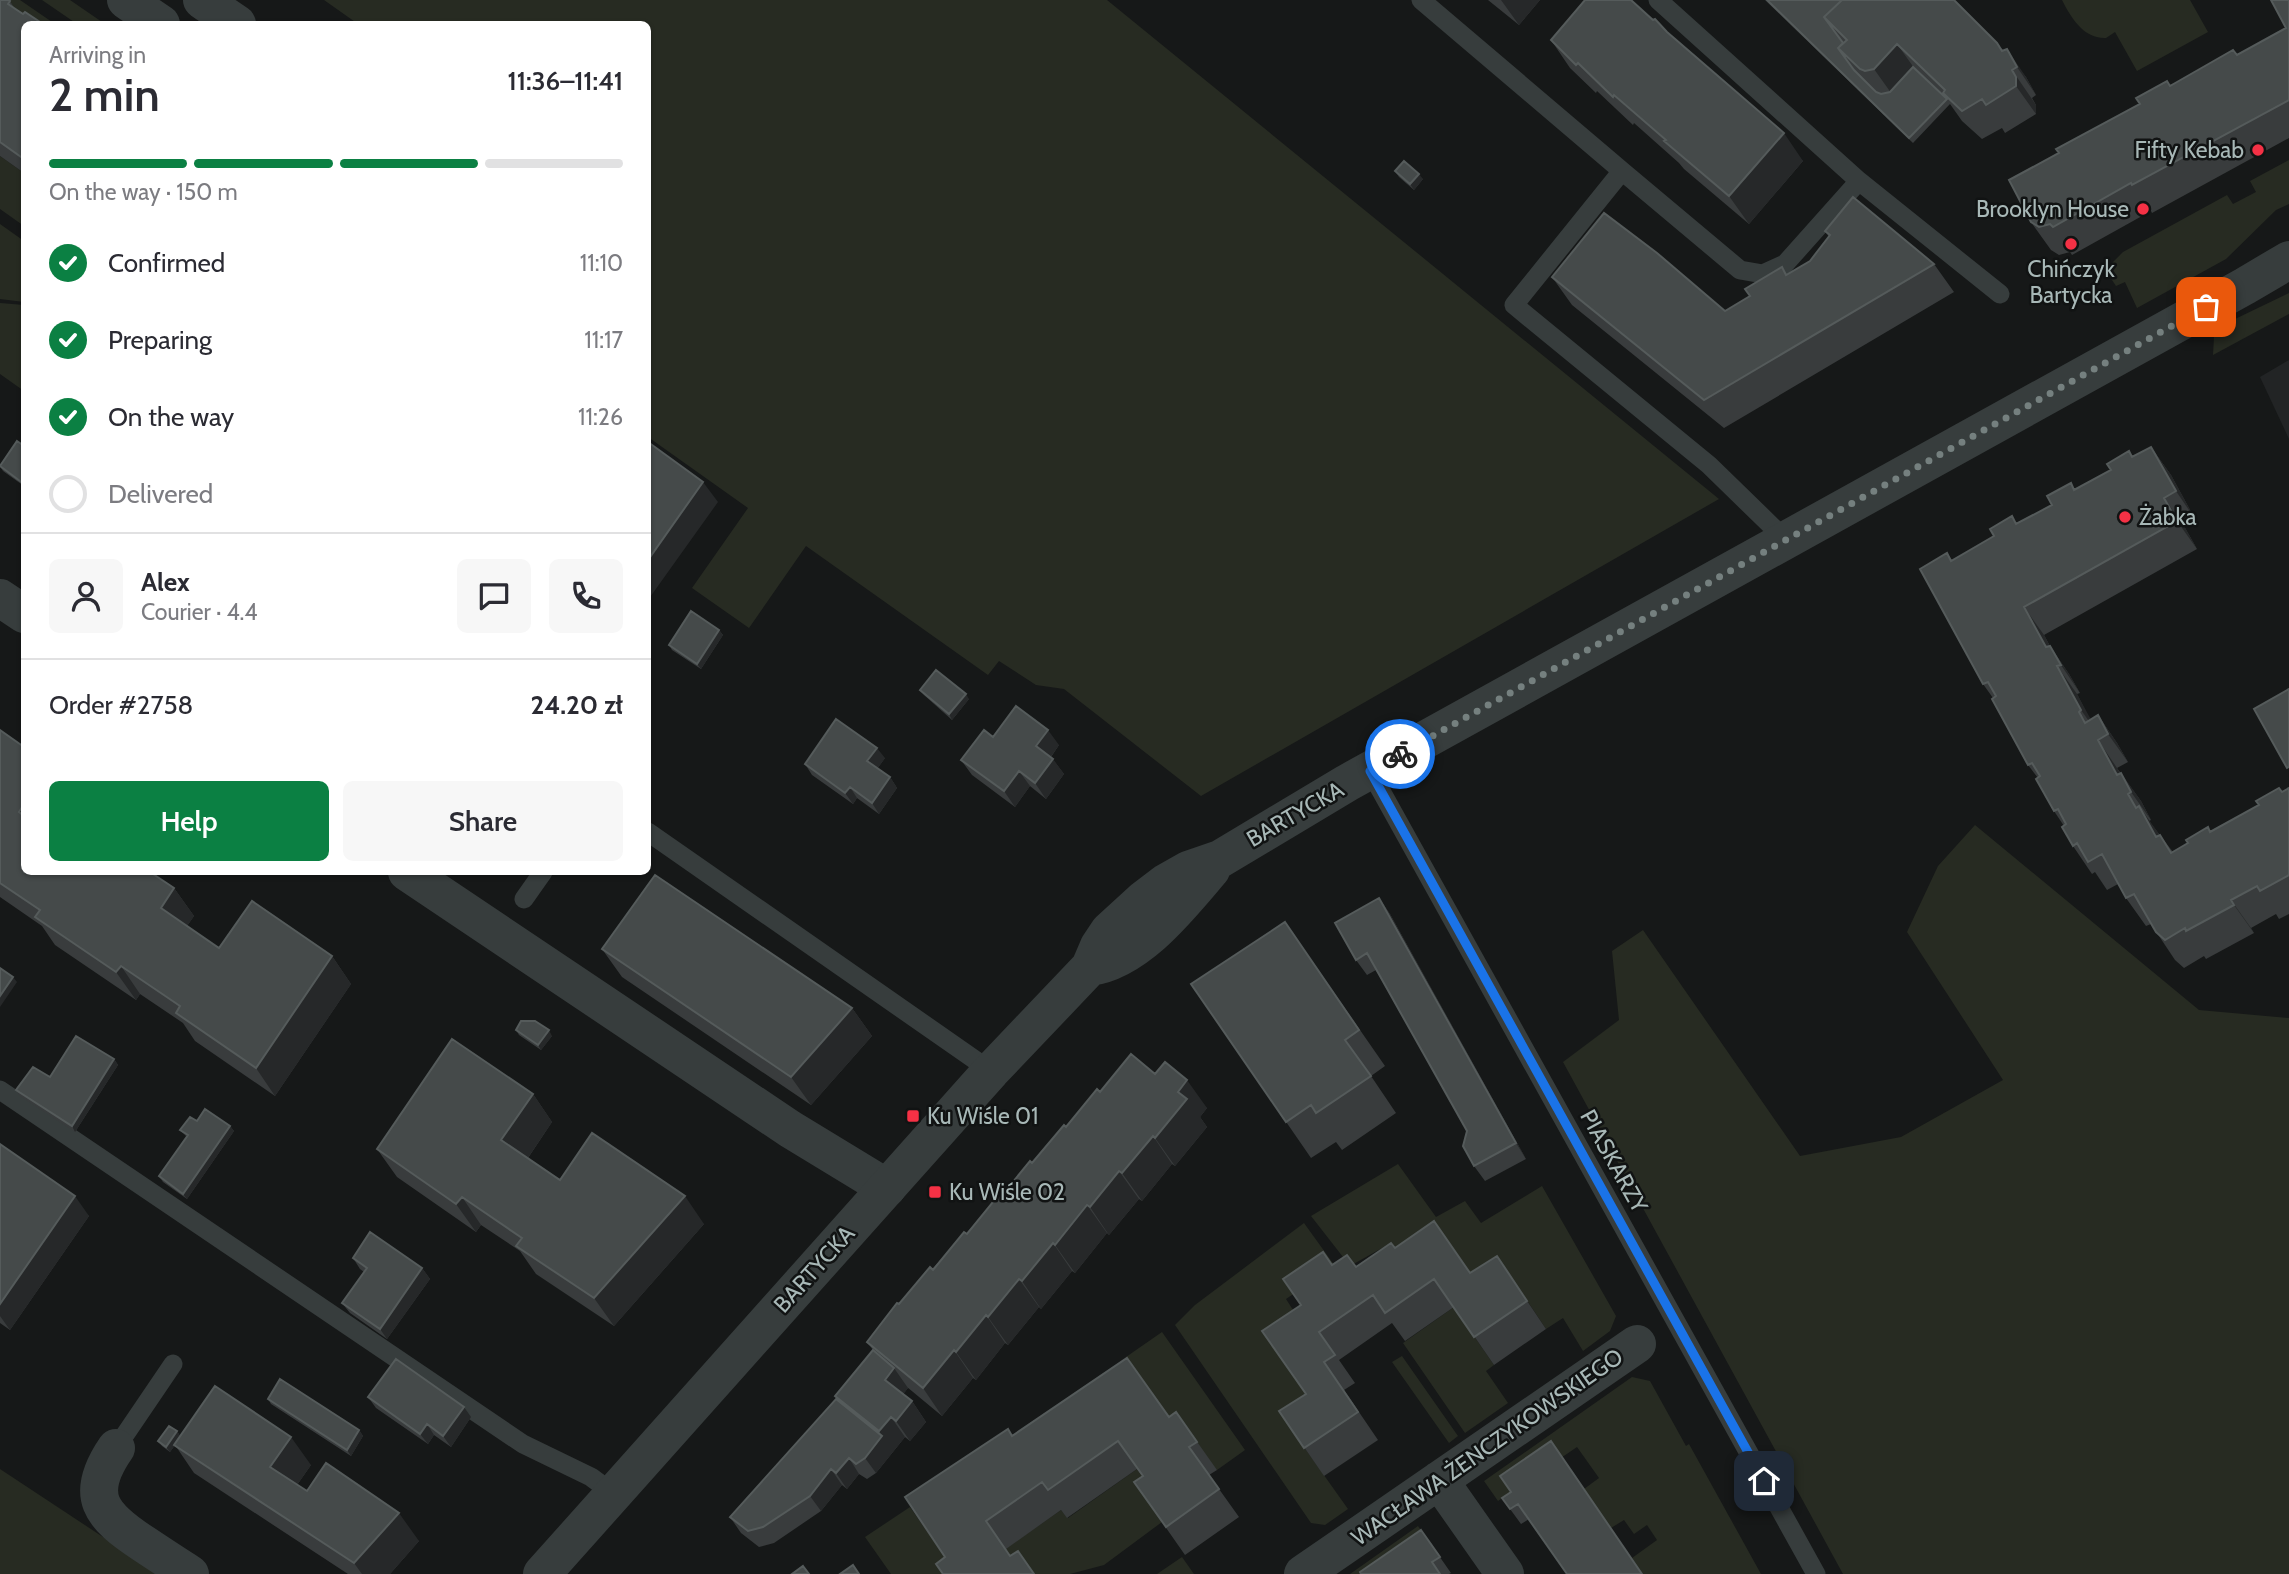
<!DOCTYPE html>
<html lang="en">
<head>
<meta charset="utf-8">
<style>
	body { margin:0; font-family:Cabin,sans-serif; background:#f7f7f7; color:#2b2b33; height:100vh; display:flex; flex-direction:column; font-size:26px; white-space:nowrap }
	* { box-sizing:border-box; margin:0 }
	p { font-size:23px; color:#7c7c81 }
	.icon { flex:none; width:38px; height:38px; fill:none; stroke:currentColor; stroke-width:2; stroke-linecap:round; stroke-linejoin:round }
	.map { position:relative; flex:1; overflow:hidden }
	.side { position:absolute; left:21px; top:21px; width:630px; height:854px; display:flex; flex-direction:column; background:#fff; border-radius:10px; box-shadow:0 2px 5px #0004 }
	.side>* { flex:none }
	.pin { position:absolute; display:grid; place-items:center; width:60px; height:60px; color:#fff; margin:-30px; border-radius:14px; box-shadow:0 4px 10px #0006 }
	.courier { position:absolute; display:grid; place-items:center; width:70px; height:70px; margin:-35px; border:5px solid #1a73e8; border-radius:50%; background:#fff; color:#222; box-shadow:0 2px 9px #0007 }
	.head em { font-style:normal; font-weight:600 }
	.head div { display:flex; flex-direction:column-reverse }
	.head { display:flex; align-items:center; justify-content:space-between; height:119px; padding:0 28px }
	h1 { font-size:46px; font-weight:600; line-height:52px }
	.bar { display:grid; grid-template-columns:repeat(4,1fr); gap:10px 7px; align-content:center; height:84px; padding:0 28px }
	.bar i { height:9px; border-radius:5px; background:#e1e1e2 }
	.bar .selected { background:#0b8043 }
	.bar p { grid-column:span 4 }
	.line { display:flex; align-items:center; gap:18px; padding:0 28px; border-top:2px solid #e1e1e2 }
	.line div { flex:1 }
	.round { display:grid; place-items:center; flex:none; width:74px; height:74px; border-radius:10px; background:#f7f7f7 }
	ol { padding:0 28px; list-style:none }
	li { display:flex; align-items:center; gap:21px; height:77px }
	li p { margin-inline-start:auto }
	li .icon { padding:7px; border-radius:50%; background:#0b8043; color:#fff; stroke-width:4 }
	li:last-child { color:#7c7c81 }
	li i { width:38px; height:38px; border:4px solid #e1e1e2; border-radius:50% }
	.button { display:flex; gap:14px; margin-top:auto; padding:14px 28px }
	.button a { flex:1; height:80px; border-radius:10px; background:#0b8043; color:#fff; font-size:28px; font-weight:600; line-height:80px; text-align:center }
	.button a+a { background:#f7f7f7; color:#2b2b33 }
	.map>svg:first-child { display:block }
	.built { fill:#222425 }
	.green { fill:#272b22 }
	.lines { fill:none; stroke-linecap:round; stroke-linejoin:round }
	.service { stroke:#373d3d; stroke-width:19 }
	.minor { stroke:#373d3d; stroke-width:38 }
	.tertiary { stroke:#373d3d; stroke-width:38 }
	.wall { fill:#393c3d }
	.shaded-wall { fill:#262829 }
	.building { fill:#454a4a; stroke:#555b5b; stroke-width:2 }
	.done { stroke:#75807f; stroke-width:7; stroke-dasharray:0 12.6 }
	.route { stroke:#1a73e8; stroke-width:9 }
	.poi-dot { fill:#f53145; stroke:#111313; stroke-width:2.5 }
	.labels { text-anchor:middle; stroke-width:5; stroke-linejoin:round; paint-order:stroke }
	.poi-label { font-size:23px; fill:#a8b8b7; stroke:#111313; text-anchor:start }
	.street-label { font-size:23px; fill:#a8b8b7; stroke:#111313 }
</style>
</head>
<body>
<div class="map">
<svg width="2289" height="1574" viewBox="0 0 2289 1574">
	<rect width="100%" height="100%" fill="#161818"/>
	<path class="built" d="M2289 360V439L2260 377Z"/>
	<path class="green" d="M0 0H20L55 24H24Z
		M42 0H70L105 24H77Z
		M324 0H1107L1719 499 1201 796 1064 689 1036 685 999 661 988 675 806 546 749 628 692 588 748 508 648 437V24H358Z
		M2062 0H2190L2208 32 2137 71 2115 32 2106 38C2084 39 2071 18 2062 0Z
		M0 156 24 173V226L0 209Z
		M2289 160V204L2276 210 2226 259 2137 308 2125 282 2116 286 2110 277 2111 264 2123 252 2227 195 2233 204 2256 192 2250 181Z
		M0 224 24 241V302L0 299Z
		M2289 293V314L2213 355 2214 337 2233 320Z
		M0 303 24 305V364L22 368 24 370V391L0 374Z
		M1975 825 2199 1010 2289 1018V1574H1843L1563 1062 1619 1020 1612 951 1643 930 1800 1156 1901 1137 2003 1080 1907 932 1938 866Z
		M1398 1164 1436 1217 1465 1201 1481 1223 1542 1186 1616 1316 1610 1331 1583 1351 1563 1318 1546 1329 1516 1284 1414 1276 1391 1243 1350 1266 1311 1216Z
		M1304 1223 1335 1266 1286 1299 1295 1313 1325 1422 1299 1440 1348 1509 1325 1525 1311 1523 1175 1325 1195 1305Z
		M1454 1307 1494 1365 1486 1371 1508 1403 1465 1433 1403 1343Z
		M1162 1332 1245 1450 1217 1470 1188 1445 1126 1357Z
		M1402 1356 1458 1436 1449 1443 1392 1362Z
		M1632 1377 1650 1381 1686 1446 1689 1444 1761 1574H1643L1632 1558 1657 1540 1647 1525 1634 1534 1624 1520 1611 1528 1584 1489 1599 1478 1577 1447 1498 1501 1484 1481Z
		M0 1469 159 1574H0Z
		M1137 1469 1162 1504V1522L1104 1565 1070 1574H1023L1005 1549 1061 1510 1068 1518Z
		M910 1507 957 1574H891L865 1537Z
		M1418 1526 1431 1545 1390 1574H1350Z
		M1182 1557 1194 1574H1157Z"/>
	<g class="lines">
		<path class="service" d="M1421 0 1622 171 1514 305 1709 465 1786 540
			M1658 0 1859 181 2000 294
			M1622 171 1740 270 1763 274 1785 264 1859 181
			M1370 771 1816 1574
			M648 832 991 1071
			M524 899 543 872
			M0 1090 523 1444 591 1477 614 1494
			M116 1448 173 1364"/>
		<path class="minor" d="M126 0 161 24
			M202 0 237 24
			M0 598 24 614
			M407 872 790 1129 887 1188
			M116 1448C83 1496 101 1516 144 1544 159 1554 174 1564 190 1574
			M1439 1480 1505 1574
			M1303 1574 1637 1344"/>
		<path class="tertiary" d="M1090 967C1138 961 1181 905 1211 870
			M542 1574 991 1071 1090 967 1099 946 1109 931 1144 899 1165 883 1188 870 1220 859 1347 783 2245 286 2289 260"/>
	</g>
	<path class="wall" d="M0 0 10 1 24 24V173L0 156Z
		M1488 0H1540L1519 25Z
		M1765 0H1954L1997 43 2026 77 2036 95 2032 98 2036 105V114L2005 133 2002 128 1982 139 1962 121 1950 104 1913 143Z
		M2289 0V138L2152 213 2151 211 2072 255 2070 252 2059 255 2051 250 2031 222 2059 153 2170 85 2237 55 2286 28Z
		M1653 20 1803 161 1749 224 1684 169 1679 163 1634 123 1633 125 1597 91 1596 93 1570 68 1551 40Z
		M1395 171 1423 179 1414 190 1399 177Z
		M1825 231 1934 264 1954 292 1724 428 1572 305 1552 277 1725 311 1810 261 1829 237Z
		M24 446V486L3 471 0 466Z
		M2151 447 2171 475 2195 519 2184 526 2197 549 2044 635 2050 646 2069 674 2080 693 2077 694 2090 720 2098 715 2117 743 2128 762 2117 768 2141 801 2151 820 2149 821 2173 852 2289 788V914L2279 919 2276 914 2251 928 2254 933 2206 959 2204 956 2184 968 2175 960 2151 924 2146 926 2126 898 2118 884 2107 890 2095 872 2092 874 2073 846 2064 826 2054 811 2038 778 2028 765 1993 698 1983 684 1947 553 1952 560 2052 505 2071 483 2075 490Z
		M719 630 723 635 701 669 672 650 669 645Z
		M920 690 969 699 952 720 924 695Z
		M0 730 24 872 174 888 194 916 187 926 219 948 332 956 351 984 275 1096 195 1041 183 1023 140 994 136 1000 55 945 42 926 0 897Z
		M993 737 1059 745 1051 757 1064 774 1046 799 1030 786 1015 807 972 775 961 760Z
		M885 758 877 769 890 777 897 788 879 814 857 798 853 804 812 775 805 764Z
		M1379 898 1390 914 1526 1159 1485 1181 1474 1166 1467 1131 1376 970 1367 975 1356 960Z
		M1285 922 1385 1066 1371 1076 1396 1113 1342 1150 1336 1142 1311 1158 1191 984Z
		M602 949 852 1008 872 1036 811 1105 622 977Z
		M516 1030 552 1036 541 1050 519 1035Z
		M114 1059 118 1065 75 1132 20 1096 16 1090 50 1077Z
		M1155 1074 1207 1108 1200 1117 1207 1127 1175 1166 1172 1164 1142 1201 1139 1199 1109 1235 1107 1233 1075 1273 1072 1271 1041 1309 1039 1307 1008 1345 1005 1343 976 1380 973 1378 942 1416 907 1387 908 1388 903 1394 912 1401 926 1422 910 1441 905 1437 876 1473 867 1479 859 1474 847 1489 842 1485 821 1511 774 1543 759 1547 741 1533 730 1517 838 1401 835 1396 873 1350 867 1342 899 1304 1100 1092Z
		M533 1094 552 1122 528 1158 560 1180 704 1224 614 1326 536 1274 520 1251 481 1225 476 1232 397 1177 377 1149Z
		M230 1126 234 1131 187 1199 163 1182 159 1176 187 1137 180 1130Z
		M0 1144 89 1216 10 1330 0 1323Z
		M1395 1248 1470 1273 1497 1256 1546 1329 1494 1365 1454 1307 1405 1341 1392 1323 1339 1360 1355 1383 1344 1390 1378 1440 1324 1476 1279 1411 1306 1394 1301 1305 1332 1265 1356 1267Z
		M353 1258 422 1268 430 1279 387 1339 350 1313 342 1303 364 1272 360 1269Z
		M368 1397 464 1407 471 1417 451 1447 434 1435 428 1444 376 1408Z
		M268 1399 359 1430 363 1436 351 1456 271 1404Z
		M1176 1412 1217 1470 1209 1475 1239 1517 1185 1555 1134 1482 1142 1476 1137 1469 1067 1518 1061 1510 1006 1549 1010 1556 1034 1574 945 1557 1012 1436 1169 1417Z
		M177 1431 180 1436 311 1465 297 1485 307 1491 419 1541 390 1574H348L194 1473 175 1445 170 1452 162 1446 158 1441Z
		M1511 1492 1529 1519 1521 1524 1502 1498Z
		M1421 1530 1451 1573 1449 1574H1361Z"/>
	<path class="shaded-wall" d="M1501 0H1540L1519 25Z
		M1897 44 1917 72 1894 97 1874 69Z
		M2007 49 2026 77 2036 95 2017 67Z
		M2012 70 2036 105V114L2016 86Z
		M1784 133 1803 161 1749 224 1729 196Z
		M1419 174 1423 179 1414 190 1410 184Z
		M2151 447 2171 475 2195 519 2176 491Z
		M703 482 718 502 648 600V560Z
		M2164 498 2184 526 2197 549 2177 521Z
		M2024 607 2044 635 2060 665 2046 647Z
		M719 630 723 635 701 669 697 664Z
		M2050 646 2069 674 2080 693 2061 665Z
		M2057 666 2077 694 2101 738 2081 710Z
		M966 694 969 699 952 720 949 714Z
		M2079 712 2117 768 2131 792 2117 775Z
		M2098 715 2117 743 2128 762 2108 734Z
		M1048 730 1059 745 1047 762 1036 746Z
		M877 748 885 758 875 772 867 761Z
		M1053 759 1064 774 1046 799 1035 783Z
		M1019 771 1030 786 1015 807 1004 791Z
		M2121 773 2141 801 2151 820 2131 792Z
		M890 777 897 788 879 814 872 803Z
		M850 787 857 798 853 804 845 793Z
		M24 804V821L19 812Z
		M2139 806 2159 834 2176 865 2156 837Z
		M174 888 194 916 180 936 161 908Z
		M1379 898 1390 914 1526 1159 1516 1143Z
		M2231 900 2251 928 2254 933 2234 905Z
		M332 956 351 984 275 1096 256 1068Z
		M121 966 140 994 136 1000 116 972Z
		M13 977 17 982 0 1007V996Z
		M852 1008 872 1036 811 1105 791 1077Z
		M549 1030 552 1036 541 1050 538 1045Z
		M114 1059 118 1065 75 1132 72 1126Z
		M1187 1080 1207 1108 1200 1117 1207 1127 1175 1166 1155 1138 1178 1092Z
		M533 1094 552 1122 521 1168 501 1140Z
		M230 1126 234 1131 187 1199 183 1194Z
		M1153 1136 1172 1164 1142 1201 1122 1173Z
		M1119 1171 1139 1199 1109 1235 1090 1207Z
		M75 1196 89 1216 10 1330 0 1316V1304Z
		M685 1196 704 1224 614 1326 594 1298Z
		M462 1197 481 1225 476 1232 456 1204Z
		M1087 1205 1107 1233 1075 1273 1055 1245Z
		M1053 1243 1072 1271 1041 1309 1022 1281Z
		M422 1268 430 1279 387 1339 380 1329Z
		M1019 1279 1039 1307 1008 1345 988 1317Z
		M986 1315 1005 1343 976 1380 956 1352Z
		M954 1350 973 1378 942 1416 923 1388Z
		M894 1368 908 1388 899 1400 885 1380Z
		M912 1401 926 1422 910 1441 896 1421Z
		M464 1407 471 1417 451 1447 443 1436Z
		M891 1417 905 1437 876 1473 865 1458 882 1436 879 1431Z
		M427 1424 434 1435 428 1444 420 1434Z
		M359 1430 363 1436 351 1456 347 1450Z
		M177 1431 181 1437 170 1452 166 1447Z
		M291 1437 311 1465 290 1495 270 1467Z
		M849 1458 859 1474 847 1489 836 1473Z
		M831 1469 842 1485 821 1511 810 1496Z
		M399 1513 419 1541 390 1574H362L354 1563Z"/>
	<path class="building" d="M0 0H9L10 1 8 4 23 14 25 12 43 24H24V159L0 142Z
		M1585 0H1631L1653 20 1655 19 1667 32 1784 133 1729 196 1664 141 1666 140 1614 95 1613 97 1578 63 1576 65 1551 40Z
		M1767 0H1842L1824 17 1843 43 1838 48 1854 70 1876 92 1881 94 1890 92 1913 67 1947 99 1909 138Z
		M1842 0H1954L1997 43 2002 51 2007 49 2017 67 2012 70 2016 77V86L1986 105 1982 99 1962 111 1943 93 1945 90 1897 44 1874 69 1865 71 1860 69 1838 48 1847 40 1824 17Z
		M2271 0H2289V100L2132 185 2131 183 2053 227 2050 224 2039 227 2031 222 2009 180 2059 153 2056 149 2140 104 2136 98 2167 81 2170 86 2233 50 2237 55 2286 28Z
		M1404 161 1419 174 1410 184 1395 171Z
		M1853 197 1934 264 1704 400 1552 277 1604 213 1657 253 1725 311 1750 296 1745 289 1782 267 1786 275 1810 261 1830 235 1825 231Z
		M17 441 24 446V484L0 466Z
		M648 442 703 482 648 560Z
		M2151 447 2176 491 2164 498 2177 521 2024 607 2046 647 2050 646 2061 665 2057 666 2081 710 2079 712 2085 723 2098 715 2108 734 2098 740 2117 775 2121 773 2131 792 2128 794 2136 808 2139 806 2156 837 2160 835 2171 853 2188 843 2186 840 2208 827 2210 832 2259 805 2256 801 2279 788 2282 792 2289 788V875L2260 891 2257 886 2231 900 2234 905 2186 931 2185 928 2165 940 2156 932 2134 894 2126 898 2102 854 2088 862 2077 843 2073 846 2062 827 2066 824 2058 809 2054 811 2036 779 2040 776 2032 763 2028 765 1992 699 1996 696 1988 682 1983 684 1920 569 1947 553 1951 561 1994 536 1990 529 2012 516 2016 524 2052 505 2047 496 2071 483 2074 490 2111 470 2107 464 2129 451 2132 457Z
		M691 611 719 630 697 664 669 645Z
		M936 670 966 694 949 714 920 690Z
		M2289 689V767L2287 768 2254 709Z
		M1016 706 1048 730 1036 746 1053 759 1035 783 1019 771 1004 791 961 760 984 730 993 737Z
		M836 719 877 748 867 761 890 777 872 803 850 787 845 793 805 764Z
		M0 730 24 747V804L19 812 24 816V872H150L174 888 161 908 219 948 252 901 332 956 256 1068 176 1013 180 1006 121 966 116 972 35 917 40 910 0 883Z
		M655 875 852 1008 791 1077 602 949Z
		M1379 898 1516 1143 1474 1166 1463 1146 1467 1131 1367 953 1356 960 1335 923Z
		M1285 922 1359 1030 1345 1040 1371 1076 1316 1113 1311 1105 1286 1122 1191 984Z
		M0 968 13 977 0 996Z
		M521 1021H535L549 1030 538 1045 516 1030Z
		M76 1036 114 1059 72 1126 16 1090 33 1067 50 1077Z
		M452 1039 533 1094 501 1140 560 1180 592 1133 685 1196 594 1298 516 1246 522 1238 462 1197 456 1204 377 1149Z
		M1131 1054 1155 1074 1165 1062 1187 1080 1178 1092 1187 1099 1155 1138 1153 1136 1122 1173 1119 1171 1090 1207 1087 1205 1055 1245 1053 1243 1022 1281 1019 1279 988 1317 986 1315 956 1352 954 1350 923 1388 867 1342 897 1303 899 1304 930 1267 933 1270 964 1232 967 1234 997 1197 999 1199 1030 1161 1032 1163 1064 1125 1066 1127 1097 1089 1100 1092Z
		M205 1109 230 1126 183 1194 159 1176 188 1135 180 1130 190 1117 197 1121Z
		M0 1144 75 1196 0 1304Z
		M1434 1221 1470 1273 1497 1256 1527 1301 1474 1337 1434 1279 1385 1313 1373 1295 1319 1332 1335 1355 1324 1362 1358 1412 1304 1448 1279 1411 1306 1394 1262 1331 1301 1305 1283 1279 1323 1252 1332 1265 1347 1255 1356 1267 1391 1243 1395 1248Z
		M370 1232 422 1268 380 1329 342 1303 367 1268 353 1258Z
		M873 1350 894 1368 885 1380 912 1401 896 1421 891 1417 879 1431 835 1396Z
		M1127 1358 1169 1417 1176 1412 1197 1442 1189 1447 1219 1489 1166 1527 1134 1482 1143 1476 1118 1441 1048 1490 1042 1482 986 1521 1010 1556 1018 1551 1034 1574H943L936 1564 945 1557 905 1497 1008 1429 1012 1436Z
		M396 1359 464 1407 443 1436 427 1424 420 1434 368 1397Z
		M280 1379 359 1430 347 1450 268 1399Z
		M215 1386 291 1437 270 1467 307 1491 326 1463 399 1513 354 1563 174 1445Z
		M836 1399 882 1436 865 1458 856 1464 849 1458 836 1473 831 1469 810 1496 763 1527 748 1531 730 1517Z
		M169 1426 177 1431 166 1447 158 1441Z
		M1551 1441 1642 1574H1567L1518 1504 1510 1509 1502 1498 1511 1492 1500 1476Z
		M1421 1530 1440 1557 1432 1562 1440 1574H1361L1360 1572Z
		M853 1565 859 1574H840Z
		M803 1566 809 1574H792Z"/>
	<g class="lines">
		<path class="done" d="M1400 754 2206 307"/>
		<path class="route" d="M1400 754 1370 771 1764 1481"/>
	</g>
	<g class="poi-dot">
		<circle cx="2258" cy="150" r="7"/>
		<circle cx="2143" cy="209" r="7"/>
		<circle cx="2071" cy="244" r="7"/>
		<circle cx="2125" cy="517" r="7"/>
		<rect x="906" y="1109" width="14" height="14" rx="3.5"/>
		<rect x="928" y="1185" width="14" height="14" rx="3.5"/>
	</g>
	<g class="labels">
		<g class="poi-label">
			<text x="2244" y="158" text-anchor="end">Fifty Kebab</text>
			<text x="2129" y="217" text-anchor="end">Brooklyn House</text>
			<text x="2071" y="277" text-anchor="middle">Chińczyk<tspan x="2071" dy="26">Bartycka</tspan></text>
			<text x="2139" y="525">Żabka</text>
			<text x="927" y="1124">Ku Wiśle 01</text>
			<text x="949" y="1200">Ku Wiśle 02</text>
		</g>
		<g class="street-label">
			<text transform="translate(1295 814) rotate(-30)" y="8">BARTYCKA</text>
			<text transform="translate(1614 1161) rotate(61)" y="8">PIASKARZY</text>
			<text transform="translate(814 1269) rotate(-48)" y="8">BARTYCKA</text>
			<text transform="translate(1487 1447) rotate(-35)" y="8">WACŁAWA ŻENCZYKOWSKIEGO</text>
		</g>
	</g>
</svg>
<div class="pin" style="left:2206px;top:307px;background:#ea580c"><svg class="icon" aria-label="bag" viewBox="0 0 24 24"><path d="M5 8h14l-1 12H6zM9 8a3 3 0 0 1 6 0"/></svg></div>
<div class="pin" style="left:1764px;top:1481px;background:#1f2937"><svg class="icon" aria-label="home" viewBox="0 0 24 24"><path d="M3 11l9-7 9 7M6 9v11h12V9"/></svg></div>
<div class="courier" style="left:1400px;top:754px"><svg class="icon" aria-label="bike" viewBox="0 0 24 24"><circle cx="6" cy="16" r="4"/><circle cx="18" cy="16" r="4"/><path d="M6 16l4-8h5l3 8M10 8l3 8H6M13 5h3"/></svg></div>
<section class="side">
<div class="head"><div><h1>2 min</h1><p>Arriving in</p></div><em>11:36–11:41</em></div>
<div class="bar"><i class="selected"></i><i class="selected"></i><i class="selected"></i><i></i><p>On the way · 150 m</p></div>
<ol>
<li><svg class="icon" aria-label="check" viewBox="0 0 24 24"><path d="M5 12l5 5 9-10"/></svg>Confirmed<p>11:10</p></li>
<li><svg class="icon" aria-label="check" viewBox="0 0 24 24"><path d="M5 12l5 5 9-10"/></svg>Preparing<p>11:17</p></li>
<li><svg class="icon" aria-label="check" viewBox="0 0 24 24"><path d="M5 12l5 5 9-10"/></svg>On the way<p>11:26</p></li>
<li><i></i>Delivered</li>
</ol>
<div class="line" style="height:126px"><a class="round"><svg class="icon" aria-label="person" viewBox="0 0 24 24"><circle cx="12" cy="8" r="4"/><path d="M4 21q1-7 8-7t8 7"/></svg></a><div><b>Alex</b><p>Courier · 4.4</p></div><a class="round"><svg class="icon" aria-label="chat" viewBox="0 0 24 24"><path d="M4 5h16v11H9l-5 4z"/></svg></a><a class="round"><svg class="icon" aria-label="phone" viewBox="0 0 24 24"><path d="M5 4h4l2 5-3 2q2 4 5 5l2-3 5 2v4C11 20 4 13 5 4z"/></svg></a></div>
<div class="line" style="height:91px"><div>Order #2758</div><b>24.20 zł</b></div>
<div class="button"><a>Help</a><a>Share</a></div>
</section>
</div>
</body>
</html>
